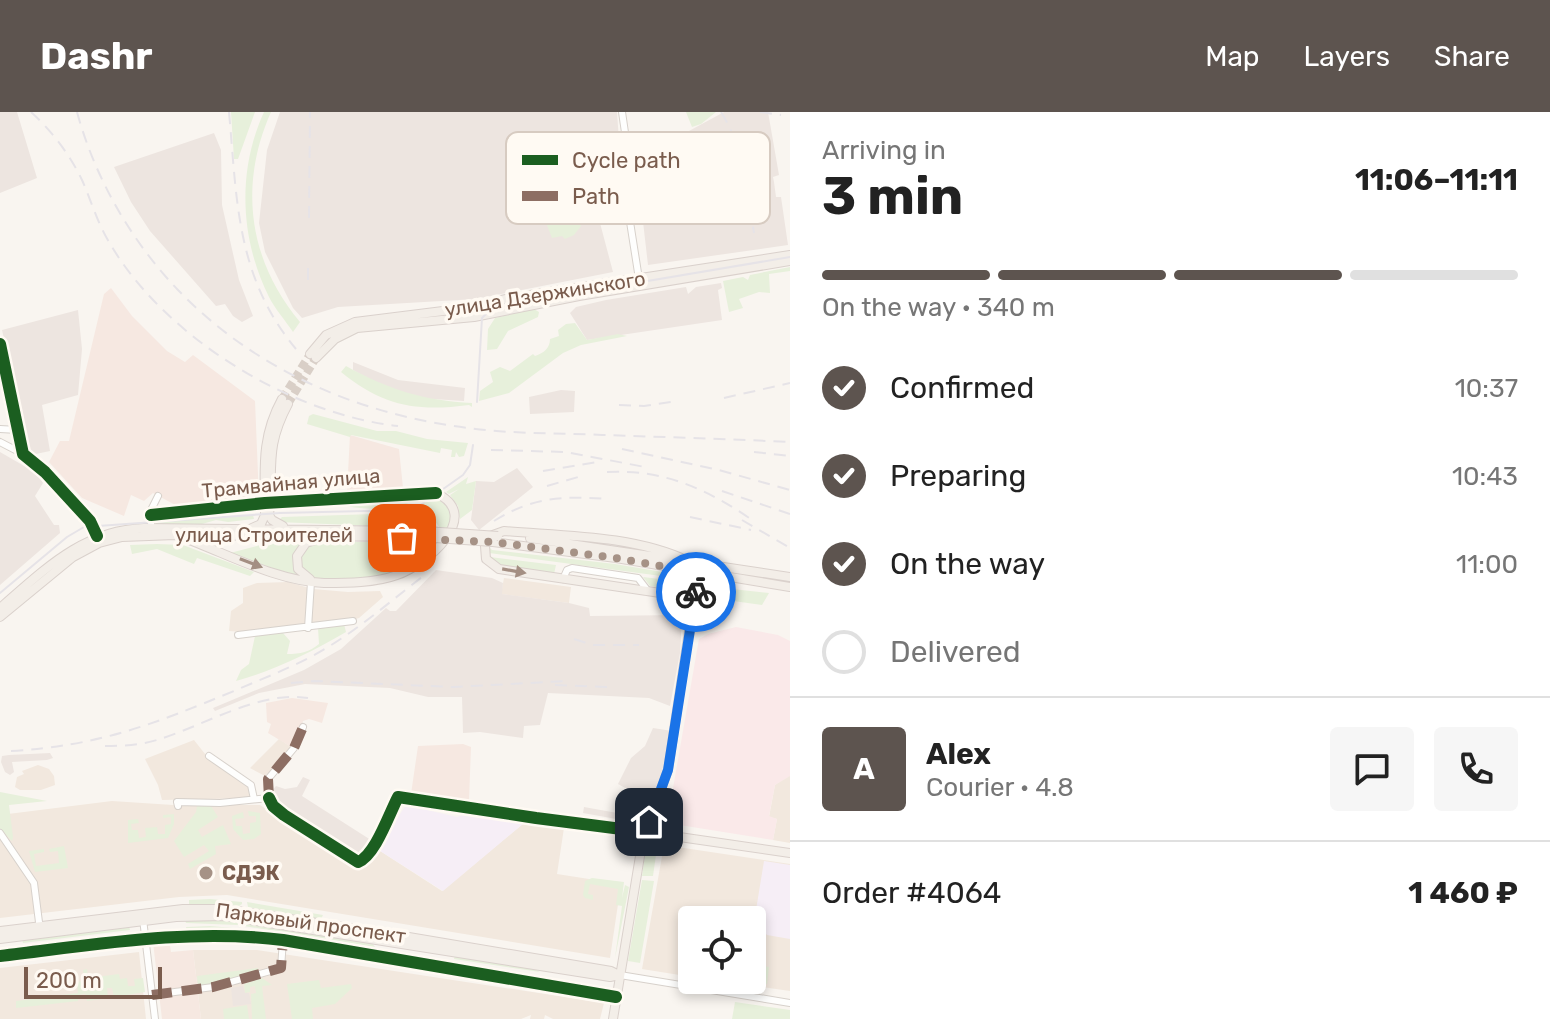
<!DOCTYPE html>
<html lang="en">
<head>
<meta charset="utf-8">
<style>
	body { margin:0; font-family:Rubik,sans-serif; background:#f6f6f6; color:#222; height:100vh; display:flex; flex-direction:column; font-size:30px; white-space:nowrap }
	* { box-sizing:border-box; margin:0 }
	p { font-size:26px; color:#767676 }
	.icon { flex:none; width:44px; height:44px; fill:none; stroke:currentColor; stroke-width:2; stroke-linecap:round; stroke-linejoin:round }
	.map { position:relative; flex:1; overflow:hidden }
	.panel { display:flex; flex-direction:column; background:#fff; width:760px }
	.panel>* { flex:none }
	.tools { position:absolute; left:678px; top:794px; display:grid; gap:16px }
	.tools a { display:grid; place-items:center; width:88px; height:88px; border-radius:8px; background:#fff; box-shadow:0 4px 12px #0003; font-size:40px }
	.scale { position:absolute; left:24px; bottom:20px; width:138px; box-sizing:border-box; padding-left:8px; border:4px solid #7a5c4d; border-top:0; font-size:22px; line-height:28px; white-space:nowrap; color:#7a5c4d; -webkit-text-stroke:6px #fffaf3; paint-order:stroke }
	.pin { position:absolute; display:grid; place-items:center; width:68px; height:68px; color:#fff; margin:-34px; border-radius:16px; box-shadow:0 4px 12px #0006 }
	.courier { position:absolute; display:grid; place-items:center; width:80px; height:80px; margin:-40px; border:6px solid #1a73e8; border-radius:50%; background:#fff; color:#222; box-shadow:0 2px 10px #0007 }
	.headline em { font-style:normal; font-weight:700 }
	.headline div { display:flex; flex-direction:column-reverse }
	.headline { display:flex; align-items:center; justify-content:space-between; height:136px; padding:0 32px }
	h1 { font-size:52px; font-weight:700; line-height:60px }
	.bar { display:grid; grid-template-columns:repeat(4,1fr); gap:12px 8px; align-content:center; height:96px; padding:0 32px }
	.bar i { height:10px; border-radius:6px; background:#e0e0e0 }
	.bar .on { background:#5d544f }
	.bar p { grid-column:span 4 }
	.line { display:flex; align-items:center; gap:20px; padding:0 32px; border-top:2px solid #e0e0e0 }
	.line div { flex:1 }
	.round { display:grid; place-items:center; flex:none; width:84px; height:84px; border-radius:8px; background:#f6f6f6 }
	ol { padding:0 32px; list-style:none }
	li { display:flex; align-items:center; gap:24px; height:88px }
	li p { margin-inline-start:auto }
	li .icon { padding:8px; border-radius:50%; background:#5d544f; color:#fff; stroke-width:4 }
	li:last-child { color:#767676 }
	li i { width:44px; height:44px; border:4px solid #e0e0e0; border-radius:50% }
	header { display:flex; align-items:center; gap:48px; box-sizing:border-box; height:112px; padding:0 40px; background:#5d544f; color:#fff }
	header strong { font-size:38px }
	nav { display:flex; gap:44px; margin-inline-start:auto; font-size:28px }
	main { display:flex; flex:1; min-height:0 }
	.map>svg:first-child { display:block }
	.residential { fill:#f2e8de }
	.commercial { fill:#f6e8e1 }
	.industrial { fill:#ede5e0 }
	.education { fill:#f6eef6 }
	.medical { fill:#fae9e9 }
	.green { fill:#e7f0db }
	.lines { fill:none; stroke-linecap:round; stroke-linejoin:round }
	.major-tunnel { stroke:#d9cfc7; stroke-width:8; stroke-dasharray:8 4; stroke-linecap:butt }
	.minor-casing { stroke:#d7d1cb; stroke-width:8 }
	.major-casing { stroke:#dad1cc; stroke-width:10 }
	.minor { stroke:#fefefd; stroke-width:6 }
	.major { stroke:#f3eee8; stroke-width:8 }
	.tram { stroke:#e6e3e7; stroke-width:2 }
	.rail { stroke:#e6e3e7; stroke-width:2; stroke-dasharray:12 8; stroke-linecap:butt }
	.major-bridge-casing { stroke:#dad1cc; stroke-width:10; stroke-linecap:butt }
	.major-bridge { stroke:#f3eee8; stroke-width:8 }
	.quiet { stroke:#8d6e63; stroke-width:10; stroke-dasharray:20 10; stroke-linecap:butt }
	.cycleway-casing { stroke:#fffaf3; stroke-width:17 }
	.cycleway { stroke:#1b5e20; stroke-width:12 }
	.oneway { fill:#a48f83 }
	.done { stroke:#a69286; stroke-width:8; stroke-dasharray:0 14.4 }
	.route { stroke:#1a73e8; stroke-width:10 }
	.poi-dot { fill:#a69286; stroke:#fffaf3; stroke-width:3 }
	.labels { text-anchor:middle; stroke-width:7; stroke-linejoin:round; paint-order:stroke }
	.street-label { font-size:20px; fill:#7a5c4d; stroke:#fffaf3 }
	.poi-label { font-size:20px; font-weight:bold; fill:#7a5c4d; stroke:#fffaf3; text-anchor:start }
	.key { fill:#fffaf3; stroke:#d7cbc1; stroke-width:2 }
	.key-label { font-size:22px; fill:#7a5c4d }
</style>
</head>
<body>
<header>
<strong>Dashr</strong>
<nav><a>Map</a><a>Layers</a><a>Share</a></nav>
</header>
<main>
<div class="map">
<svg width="790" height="907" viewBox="0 0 790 907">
	<rect width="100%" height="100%" fill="#f9f5f0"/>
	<path class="residential" d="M504 466 571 475 569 491 501 482Z
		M288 470 313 477 348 480 380 479 383 485 359 506 352 508 256 521 229 519 231 499 243 491V476L257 471Z
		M279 627 291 635 278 651 265 664 250 656Z
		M194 628 209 647 251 675V686L162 688 158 673 145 647Z
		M38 653 49 657 54 664 55 673 41 678H20L15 675 17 665 24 662 22 659Z
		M787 664H790V731L773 728 777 707 769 705 775 673Z
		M112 689 173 693H260L361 758 377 737 442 779 524 711 564 716 557 762 621 772 610 846 227 783 179 785 0 806V703Z
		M664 733 790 752V879L715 868H752V808H692V865L642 857Z
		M193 838H257L604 891 600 907H553L545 903 544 907H530L531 903 521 907H201Z
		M139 840 146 907H0V856Z"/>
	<path class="commercial" d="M111 176 132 204 167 239 185 250 193 243 255 289 259 387 179 395 153 381 144 389 131 383 124 404 82 386 49 350 60 329H69L104 182Z
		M350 323 399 337 403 376 347 380Z
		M292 586 328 591 322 611 309 607 303 609 293 636 268 621 271 612 267 610 266 591Z
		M463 632 471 635 469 689 411 682 418 634Z
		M169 828 171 840 193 838 201 907H162L153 830Z"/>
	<path class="industrial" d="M0 0H17L37 66 0 81Z
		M280 0H617L623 85 600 111 613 160 476 187 338 195 302 206 293 196 265 140 259 111 267 38Z
		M724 0H768L779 63 773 65 774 70 776 85H781L788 133 648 153 642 101 657 98 647 34 690 27 689 19Z
		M214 21 221 38 222 93 239 168 253 204 242 210 233 204 225 192 216 194 150 119 131 90 114 55Z
		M721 171 722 176 718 178 722 208 587 228 570 201 576 195 606 188 686 175 688 182 696 175Z
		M78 198 82 237 78 283 42 293 50 339 31 343 2 218Z
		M353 250 398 268 465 276 464 289 402 285 353 258Z
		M561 278 575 279 574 300 530 302 529 285Z
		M0 340 38 362 43 371 35 384 54 413H59L60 421 0 473Z
		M517 356 533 375 479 418 471 408 476 369 494 370Z
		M436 458 492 466 503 471 502 482 569 491 589 496 590 504 682 503 680 541 670 594 649 586 548 581 540 613 524 614 523 626 480 620 463 621 462 585H428L390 576 305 572 259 581 215 599 213 596 304 558 341 537 386 496 390 499H396Z
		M653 616 672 619 654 692 618 672 631 646 645 634Z
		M50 641 53 646 47 648 12 650 14 660 10 663 5 660 1 650 2 644 9 643Z
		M303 665 310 668 302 684 374 730 366 743 360 745 293 703 271 686V680L276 674 285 677 297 675Z
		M584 695 634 704 633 710 583 701Z
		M243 874 245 881H249L251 892 233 894 231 876Z"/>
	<path class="education" d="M406 693 457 705 466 702 524 711 443 779 377 737Z
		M764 749 790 753V827L767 823 756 811V798Z"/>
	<path class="medical" d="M736 515 778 523 790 529V664L775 673 769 704 777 707 773 728 667 711 699 527 708 522Z"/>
	<path class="green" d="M231 0H255L238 47H234Z
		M264 0H271C238 74 249 149 300 210L293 220C285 208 275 197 269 185 240 127 237 59 264 0Z
		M686 0H716L701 12 692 15Z
		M600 84 598 88 583 92 579 106 581 114 574 123 565 127 562 124 552 126 547 113 546 93 568 85Z
		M790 155V159L769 162 770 181 759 180 739 187 743 196 729 200 723 169 743 165 748 168 750 163Z
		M534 197 539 200 538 205 508 219 497 237 487 238 488 217 495 206Z
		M575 211 587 228 618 222 627 224 581 233 563 241 509 281 479 289 480 279 493 270 490 260 500 255 510 259 533 242 535 244C544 241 550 236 550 227L559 224 558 218 566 212Z
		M346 254C387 277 425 289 472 291V295L469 293C416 300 383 294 341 260Z
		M313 302 377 319H396L427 327 468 331 464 344 459 345 456 340 455 345H451L452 338 441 336 440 341 351 323 350 325 307 312 309 304Z
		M468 365 466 372 476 369 472 398 460 407 458 394 450 383 459 377 449 382 446 380Z
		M423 384C403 398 370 399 347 394L365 393 367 388Z
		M434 386C444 389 452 397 451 409 450 418 443 424 438 430 404 469 363 467 315 467L298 453 302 437 316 430H417L420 442 433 432 440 416 434 408 429 409 428 416 277 410 282 405 404 401Z
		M253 403 254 407 228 410 216 408 202 412H156L153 409Z
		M269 428H308L299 435 303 467 230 441 268 431Z
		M157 432 183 433 254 460 250 464 197 446 194 452 157 437 132 442 130 433Z
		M489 435 492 438 615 452 687 464 691 468 489 441Z
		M490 445 556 453 554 462 501 454Z
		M643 465 684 470 683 479 650 474Z
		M714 475 769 481 762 493 712 486Z
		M344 512 346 520C310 541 275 558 236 569L241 558 249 552 255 524 283 521 290 529 287 542C301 542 309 540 319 532L318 516Z
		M0 680 47 689 9 693 13 725 12 729 0 717Z
		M197 694H211L218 705 198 718 202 725 223 713 231 732 215 734 216 742 190 757 188 752 209 739 204 733 184 745 174 729 196 700Z
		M248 699 260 701 261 722 254 727 243 728 233 717 232 704 243 700 244 706 235 707 236 714H242L243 722 250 721V711L256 710V704H249Z
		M174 702V712L168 726 128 731V708L138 707 139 711 131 712 132 718H138L139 726 146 725 145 716 157 715 158 722H165V713L171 712V705L163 706V703Z
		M647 728 658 729 653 764H642Z
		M64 734 68 756 35 760 29 739 44 737V740L34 742 36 754 59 751 58 739 50 740 49 737Z
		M592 766 624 770 622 786 625 773 629 775 615 846 622 794 616 793 618 777 590 772 588 782 593 783V788L585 786 583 783 585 769Z
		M642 768 654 769 640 851 628 849Z
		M210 787 242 790V792L239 794 189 792V788Z
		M247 790 323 803 321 807 253 796 248 795Z
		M209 807 235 809 371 830 375 835 238 813 186 811 185 808Z
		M129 814 130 818 23 831 22 827Z
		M210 814 256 818 257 823 187 820 186 815Z
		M127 822V826L0 841V837Z
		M455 843 532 856 540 860 454 847Z
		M452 850 517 861 516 865 452 855Z
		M752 852 769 855 767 872 742 868H752Z
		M258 856V859L230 869 198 874 197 864Z
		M87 857 88 866 119 862 120 867 127 866 128 874H135L134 867 143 866 145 880 114 885 112 876H107L108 886 87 889 84 877 85 882 78 883V889L16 896V889L78 881 77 870 83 869 85 875 83 858Z
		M532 863 606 875 605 880 531 868Z
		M262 866 272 873 262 874 266 907H252L251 882 256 881 255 874 250 875V880L245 881 244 872Z
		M319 868 321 876 351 872 352 876 335 892 312 896 313 907H292L287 872Z
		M735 890 790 898V907H732Z
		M247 893 249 907H224L223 897Z"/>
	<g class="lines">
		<path class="major-tunnel" d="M282 287 310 242
			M288 292 316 246"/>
		<g class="minor-casing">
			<path id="minor" d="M622 0 627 34 622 59 639 167
				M0 232 23 342 45 360 90 409 97 424
				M0 317 18 318
				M0 330 23 342
				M151 403 265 391 436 381
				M151 416V398L158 384
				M563 467 567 458 572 456 638 466 648 479
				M308 516 311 470
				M238 523 353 509
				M209 644 251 673 254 687
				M269 686 273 694 284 703 358 750C375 744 389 702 398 685L536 706 645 720
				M269 686 268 667 294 636 303 615
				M178 694 177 690 220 691 269 686
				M0 721 34 771 40 818
				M143 807 155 907
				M0 844C94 833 188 816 283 828L616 885
				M620 863 790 891
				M152 883 213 875 281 856 283 828"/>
		</g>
		<g class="major-casing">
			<path id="major" d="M310 242 326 223 355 210 459 197 511 186 790 143
				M316 246 335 227 357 216 474 205 579 184 790 149
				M283 414 272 408 269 403C274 356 264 337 288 292
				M252 416 261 412 265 403C265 359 260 327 282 287
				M184 426C228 442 276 469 324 471 347 471 375 471 397 463 425 454 485 404 436 381
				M530 426 790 465
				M493 430 616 446 790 475
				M688 449C633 423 563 424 504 419L490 424 485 434 486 447 499 457 694 486
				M310 467 298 457 297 444 306 431 318 427
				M0 496C44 458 83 418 144 416L426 419
				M0 505 73 445 99 431 122 425 175 423 421 425
				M645 720 790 741
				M0 819 183 797H224L397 823 611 859 619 863
				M0 827 176 805 225 804 610 865 619 863
				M613 907 643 726 668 658 694 486 703 452"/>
		</g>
		<use href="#minor" class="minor"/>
		<use href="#major" class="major"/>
		<path class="tram" d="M477 290 482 206 493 195 790 145
			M0 481 67 425 84 415 280 401 407 398 419 394 463 363 470 353 473 333"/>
		<path class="rail" d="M31 0C52 19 70 43 82 68 91 88 97 110 109 130 164 225 290 302 398 314
			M77 0C95 66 131 129 178 178 260 263 370 307 486 318 525 322 563 321 602 323 664 325 727 327 790 330
			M229 0C237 88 236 165 296 237
			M721 0C744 36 747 80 754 121
			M760 0 781 3
			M309 106 310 0
			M308 168V148
			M724 286 790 271
			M619 293 644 294 671 290
			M622 337 719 358 790 378
			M491 338 566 340 645 355
			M754 340 790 344
			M543 359 598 350
			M607 360C665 357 709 378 755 410
			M547 374 585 363
			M722 379 790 402
			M690 405 751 418
			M742 408 790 436
			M494 409C534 384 564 384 609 387
			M574 527 593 533H639
			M291 571 315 569 453 575 567 569
			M555 573 608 575
			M105 634C124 634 142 633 160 627 205 613 261 578 308 586
			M11 639C99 634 154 612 234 579 266 565 299 553 328 535 363 514 394 486 426 462"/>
		<g class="major-bridge-casing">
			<path id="major-bridge" d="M426 419 498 424
				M421 425 493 430"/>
		</g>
		<use href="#major-bridge" class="major-bridge"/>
		<path class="quiet" d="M269 686 268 667 294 636 303 615
			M152 883 213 875 281 856 283 828"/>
		<g class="cycleway-casing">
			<path id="cycleway" d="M0 232 23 342 45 360 90 409 97 424
				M151 403 265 391 436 381
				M269 686 273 694 284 703 358 750C375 744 389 702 398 685L536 706 645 720
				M0 844C94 833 188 816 283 828L616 885"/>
		</g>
		<use href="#cycleway" class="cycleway"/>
	</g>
	<defs><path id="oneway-solid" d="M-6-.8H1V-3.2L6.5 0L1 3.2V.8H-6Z" transform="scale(2)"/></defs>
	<g class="oneway">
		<use href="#oneway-solid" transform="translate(251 451) rotate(21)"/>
		<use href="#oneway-solid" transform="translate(514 459) rotate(10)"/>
	</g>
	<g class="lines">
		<path class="done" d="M402 426 493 430 616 446 700 461 696 480"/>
		<path class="route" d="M649 710 668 658 696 480"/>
	</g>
	<circle class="poi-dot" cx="206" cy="761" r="8"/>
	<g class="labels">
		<g class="street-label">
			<text transform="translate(545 182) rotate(-9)" y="7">улица Дзержинского</text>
			<text transform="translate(291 371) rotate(-5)" y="7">Трамвайная улица</text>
			<text x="264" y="430">улица Строителей</text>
			<text transform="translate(311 811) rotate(8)" y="7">Парковый проспект</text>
		</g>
		<g class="poi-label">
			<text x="222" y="768">СДЭК</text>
		</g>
	</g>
	<rect x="506" y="20" width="264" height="92" rx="12" class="key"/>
	<rect x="522" y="43" width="36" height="10" fill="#1b5e20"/>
	<rect x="522" y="79" width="36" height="10" fill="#8d6e63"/>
	<g class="key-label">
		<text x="572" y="56">Cycle path</text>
		<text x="572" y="92">Path</text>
	</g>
</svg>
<div class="tools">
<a><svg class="icon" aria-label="locate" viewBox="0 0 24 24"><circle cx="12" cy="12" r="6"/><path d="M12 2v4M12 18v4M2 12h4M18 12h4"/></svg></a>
</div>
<div class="scale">200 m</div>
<div class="pin" style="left:402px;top:426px;background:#ea580c"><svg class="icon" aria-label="bag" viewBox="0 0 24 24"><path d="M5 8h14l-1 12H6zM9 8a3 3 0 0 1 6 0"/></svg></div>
<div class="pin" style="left:649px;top:710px;background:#1f2937"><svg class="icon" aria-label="home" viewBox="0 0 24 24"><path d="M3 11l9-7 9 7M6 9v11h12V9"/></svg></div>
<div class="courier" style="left:696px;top:480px"><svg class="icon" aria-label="bike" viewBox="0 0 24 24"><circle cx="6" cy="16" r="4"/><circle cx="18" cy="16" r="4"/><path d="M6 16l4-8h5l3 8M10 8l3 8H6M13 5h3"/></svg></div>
</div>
<section class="panel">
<div class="headline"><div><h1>3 min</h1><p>Arriving in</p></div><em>11:06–11:11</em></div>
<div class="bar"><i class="on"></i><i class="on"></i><i class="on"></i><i></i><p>On the way · 340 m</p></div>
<ol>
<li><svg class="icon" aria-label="check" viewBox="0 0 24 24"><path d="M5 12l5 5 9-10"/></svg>Confirmed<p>10:37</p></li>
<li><svg class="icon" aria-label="check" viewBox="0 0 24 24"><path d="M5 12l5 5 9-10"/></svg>Preparing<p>10:43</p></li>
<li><svg class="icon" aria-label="check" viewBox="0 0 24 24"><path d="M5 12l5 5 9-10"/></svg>On the way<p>11:00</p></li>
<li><i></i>Delivered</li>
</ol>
<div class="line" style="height:144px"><b class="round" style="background:#5d544f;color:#fff">A</b><div><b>Alex</b><p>Courier · 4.8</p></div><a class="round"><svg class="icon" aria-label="chat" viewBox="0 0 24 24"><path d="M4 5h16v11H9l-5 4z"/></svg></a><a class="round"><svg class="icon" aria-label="phone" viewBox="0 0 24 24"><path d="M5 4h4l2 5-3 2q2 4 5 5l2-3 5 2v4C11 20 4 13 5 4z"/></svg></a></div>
<div class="line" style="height:104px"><div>Order #4064</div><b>1 460 ₽</b></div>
</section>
</main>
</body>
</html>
